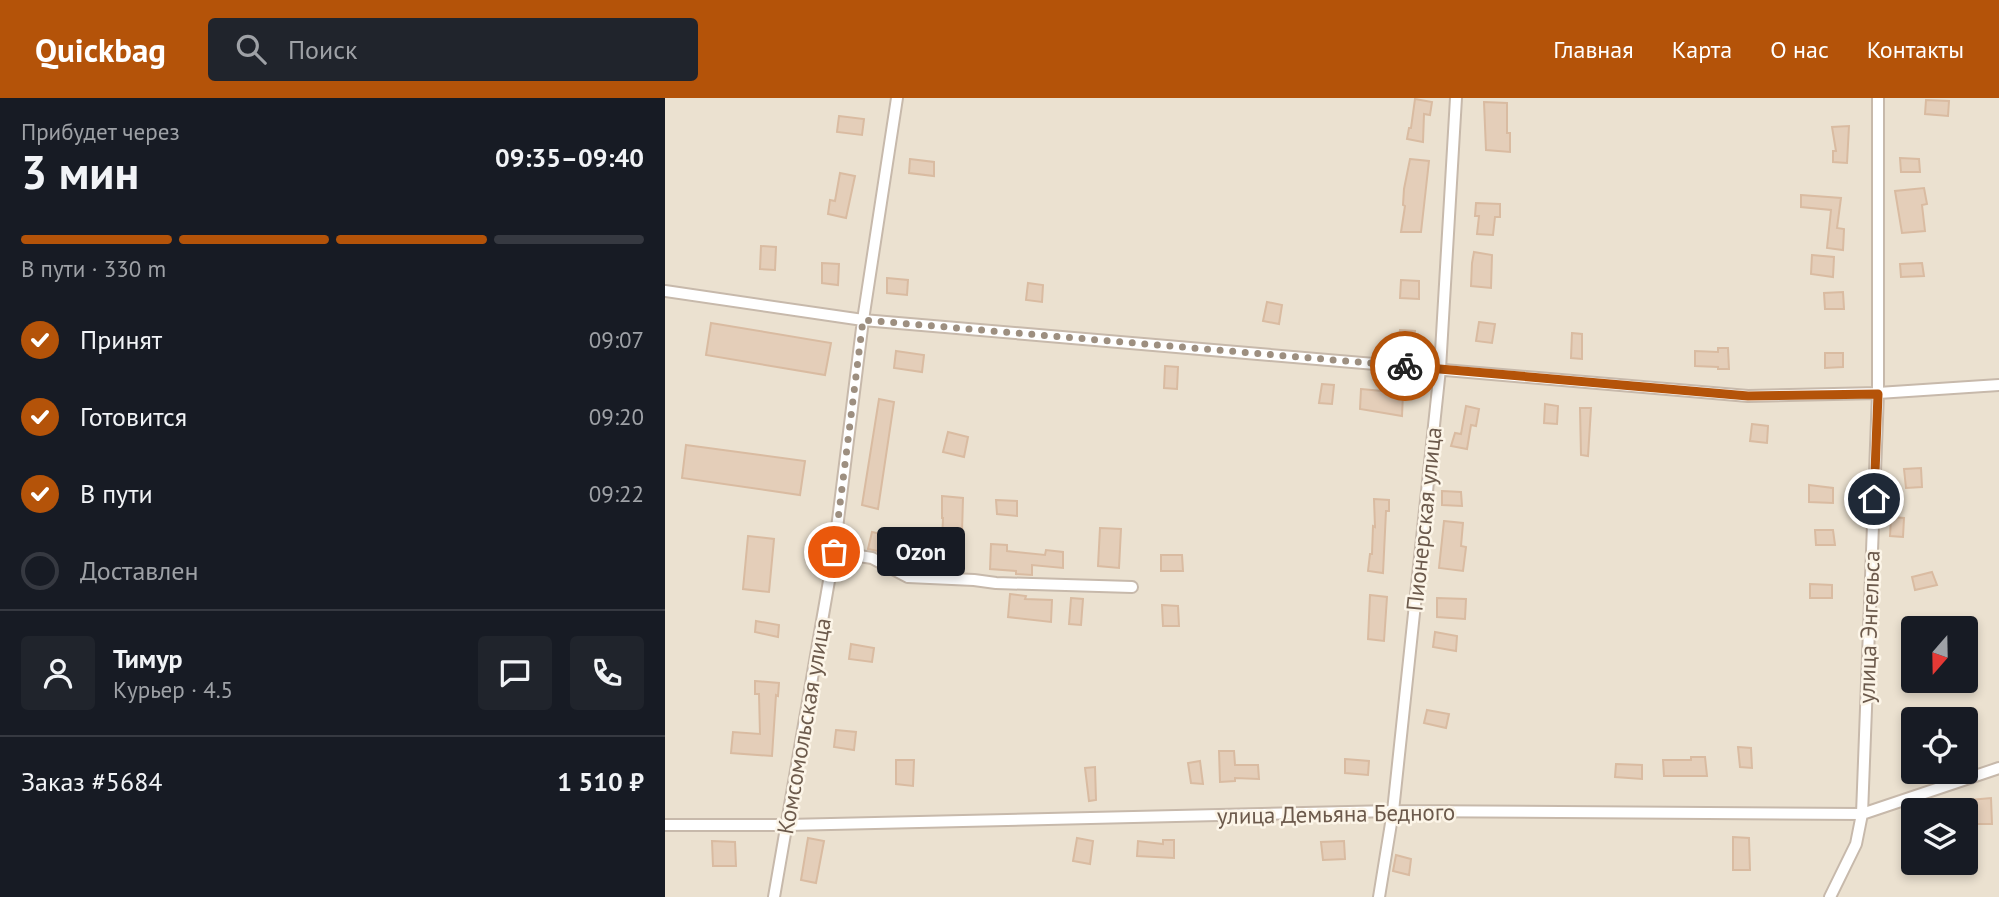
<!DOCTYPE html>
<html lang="ru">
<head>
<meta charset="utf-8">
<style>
	body { margin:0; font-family:"PT Sans",sans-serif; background:#20242c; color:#f1f3f6; height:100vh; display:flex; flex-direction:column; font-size:26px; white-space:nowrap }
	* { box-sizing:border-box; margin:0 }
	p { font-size:23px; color:#9ea1a6 }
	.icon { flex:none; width:38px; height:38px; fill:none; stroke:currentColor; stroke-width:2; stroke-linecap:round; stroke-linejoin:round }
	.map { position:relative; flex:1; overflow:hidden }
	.drawer { display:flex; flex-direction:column; background:#171b24; width:665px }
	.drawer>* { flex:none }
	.needle { width:46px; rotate:200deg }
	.fabs { position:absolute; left:1236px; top:518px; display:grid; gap:14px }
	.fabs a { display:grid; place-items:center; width:77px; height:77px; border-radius:7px; background:#171b24; box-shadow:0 4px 10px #0003; font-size:35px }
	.pin { position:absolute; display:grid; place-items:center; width:60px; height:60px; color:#fff; margin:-30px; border:4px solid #fff; border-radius:50%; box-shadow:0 2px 7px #0007 }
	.courier { position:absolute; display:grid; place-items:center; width:70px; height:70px; margin:-35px; border:5px solid #b45309; border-radius:50%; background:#fff; color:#222; box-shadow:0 2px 9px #0007 }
	.bubble { position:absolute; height:49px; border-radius:7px; background:#171b24; box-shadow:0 4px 10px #0003; font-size:23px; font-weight:700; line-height:49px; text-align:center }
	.summary em { font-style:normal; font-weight:700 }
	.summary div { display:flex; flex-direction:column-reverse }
	.summary { display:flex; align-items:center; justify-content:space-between; height:119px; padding:0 21px }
	h1 { font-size:46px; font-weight:700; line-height:52px }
	.bar { display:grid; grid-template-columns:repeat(4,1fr); gap:10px 7px; align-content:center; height:84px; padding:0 21px }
	.bar i { height:9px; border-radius:5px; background:#363941 }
	.bar .selected { background:#b45309 }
	.bar p { grid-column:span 4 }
	.line { display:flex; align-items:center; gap:18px; padding:0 21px; border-top:2px solid #363941 }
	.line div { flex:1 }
	.round { display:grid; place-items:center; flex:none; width:74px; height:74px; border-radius:7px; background:#20242c }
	ol { padding:0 21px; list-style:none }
	li { display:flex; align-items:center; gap:21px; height:77px }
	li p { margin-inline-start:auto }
	li .icon { padding:7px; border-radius:50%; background:#b45309; color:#fff; stroke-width:4 }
	li:last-child { color:#9ea1a6 }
	li i { width:38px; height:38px; border:4px solid #363941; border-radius:50% }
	header { display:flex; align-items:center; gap:42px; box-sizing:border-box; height:98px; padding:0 35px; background:#b45309; color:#fff }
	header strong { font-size:33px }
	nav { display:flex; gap:38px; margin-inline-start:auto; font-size:24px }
	.search { width:490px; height:63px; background:#20242c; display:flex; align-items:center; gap:18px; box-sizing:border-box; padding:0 24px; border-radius:7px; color:#9ea1a6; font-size:26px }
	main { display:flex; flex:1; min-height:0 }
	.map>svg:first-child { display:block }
	.residential { fill:#ebe1d0; fill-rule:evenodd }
	.building { fill:#e4ceb9; stroke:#d9bba1; stroke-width:2 }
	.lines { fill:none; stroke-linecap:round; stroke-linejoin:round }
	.street-casing { stroke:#c7b9ab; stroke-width:14 }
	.street { stroke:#fff; stroke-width:10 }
	.done { stroke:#9d8f80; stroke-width:7; stroke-dasharray:0 12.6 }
	.route { stroke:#b45309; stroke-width:9 }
	.labels { text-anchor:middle; stroke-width:5; stroke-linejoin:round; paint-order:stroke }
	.street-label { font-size:23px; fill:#6c5a4c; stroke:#fcf5e8 }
</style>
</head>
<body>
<header>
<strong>Quickbag</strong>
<div class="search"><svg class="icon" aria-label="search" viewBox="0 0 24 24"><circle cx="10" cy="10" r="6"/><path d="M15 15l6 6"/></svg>Поиск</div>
<nav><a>Главная</a><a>Карта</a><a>О нас</a><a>Контакты</a></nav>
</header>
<main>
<section class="drawer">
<div class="summary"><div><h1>3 мин</h1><p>Прибудет через</p></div><em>09:35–09:40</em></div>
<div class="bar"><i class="selected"></i><i class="selected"></i><i class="selected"></i><i></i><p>В пути · 330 m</p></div>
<ol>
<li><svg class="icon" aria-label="check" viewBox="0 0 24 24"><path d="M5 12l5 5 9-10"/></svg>Принят<p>09:07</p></li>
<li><svg class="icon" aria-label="check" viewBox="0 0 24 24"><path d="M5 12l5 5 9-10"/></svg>Готовится<p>09:20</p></li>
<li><svg class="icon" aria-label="check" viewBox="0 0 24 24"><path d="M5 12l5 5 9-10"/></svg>В пути<p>09:22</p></li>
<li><i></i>Доставлен</li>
</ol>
<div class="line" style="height:126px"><a class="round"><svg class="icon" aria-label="person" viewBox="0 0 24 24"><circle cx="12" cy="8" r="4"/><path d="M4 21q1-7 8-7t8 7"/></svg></a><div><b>Тимур</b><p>Курьер · 4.5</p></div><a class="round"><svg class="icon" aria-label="chat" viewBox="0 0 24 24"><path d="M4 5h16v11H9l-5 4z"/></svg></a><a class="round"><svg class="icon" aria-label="phone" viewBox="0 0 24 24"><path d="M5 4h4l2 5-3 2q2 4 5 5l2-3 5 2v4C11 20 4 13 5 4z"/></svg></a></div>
<div class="line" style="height:91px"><div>Заказ #5684</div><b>1 510 ₽</b></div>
</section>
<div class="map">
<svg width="1334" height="799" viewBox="0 0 1334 799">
	<rect width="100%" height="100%" fill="#f8f1e2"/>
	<path class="residential" d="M0 0H1334V799H0ZM1248 530H1300V583H1248ZM1248 621H1300V674H1248ZM1248 712H1300V765H1248Z"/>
	<path class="building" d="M750 1 767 4 765 17 759 16 758 44 742 41 744 30H746Z
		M1261 2 1284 3 1283 18 1260 16Z
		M819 4 842 5V35H845V54L821 52Z
		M174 18 199 21 197 37 172 34Z
		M1184 28 1182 65 1168 64V53H1171L1167 29Z
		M1235 60 1254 61 1255 74H1236Z
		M245 61 269 64V78L244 75Z
		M745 61 764 63 756 134H736L740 108 738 107 739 91Z
		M175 75 190 78 181 120 163 116 165 102 170 103Z
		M1259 90 1262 106 1257 107 1260 133 1237 135 1230 93Z
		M1136 97 1176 100 1172 130 1179 131 1178 152 1162 150 1166 112 1136 109Z
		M811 105 835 106V119H830L828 137 812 136 814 118H810Z
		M96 148 111 149 110 172 95 171Z
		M809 154 827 157 826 190 806 188 807 165Z
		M1147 157 1169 159 1168 179 1146 176Z
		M157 165 174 166 173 187 157 185Z
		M1257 165 1259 178 1236 179 1235 166Z
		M222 180 243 182 242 197 222 195Z
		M736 182 754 183V201L735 200Z
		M363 185 378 187 377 204 361 202Z
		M1178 194 1179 211H1160L1159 195Z
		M602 204 617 207 614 226 598 223Z
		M814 224 830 226 827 245 811 243Z
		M46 225 166 245 160 277 41 257Z
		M735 232 750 233 748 250 734 248Z
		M907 235 917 236V261L906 260Z
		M1053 250H1063L1064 271H1053V269L1030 268V253L1053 254Z
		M231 253 259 257 257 274 229 270Z
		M1160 255H1178V269L1160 270Z
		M500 268 513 269 512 291 499 290Z
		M657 286 669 287 667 306 654 305Z
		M696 291 738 295 737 318 695 311Z
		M214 301 229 304 213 411 197 407Z
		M880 306 893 308 892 326 879 325Z
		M801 308 814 311 811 328 806 327 802 351 786 348 790 335 796 336Z
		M915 310H926L923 358 916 357Z
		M1087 326 1103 328 1102 345 1085 343Z
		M283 334 303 339 299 359 278 354Z
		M21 347 140 363 135 397 17 380Z
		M1256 370 1257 389 1241 390 1239 371Z
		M1144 387 1168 390V405L1144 404Z
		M777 393 796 394 797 408 777 407Z
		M277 398 298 400 296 468 276 466 278 420H277Z
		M709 401 724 402V413H721L718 475 703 473 705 456H707L708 428 710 429Z
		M331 402 352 403V418L332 416Z
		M1226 419 1239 420 1238 439 1225 438Z
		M779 423 798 425 796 448 801 449 798 473 774 470Z
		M435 430 456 431 454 470 433 468Z
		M1150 432H1168L1170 447H1151Z
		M207 434 226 438 222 455 203 451Z
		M83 438 109 441 104 494 78 491Z
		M326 446 342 447V453L380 457 381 452 398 454V470L367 467V477L351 476V473L325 471Z
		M496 457H517L518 473H496Z
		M1267 474 1272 487 1250 492 1247 479Z
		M1145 486 1167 487V500H1145Z
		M345 496 361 498 360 501 387 502 386 524 343 519Z
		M705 497 722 499 719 543 703 541Z
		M406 500 418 501 416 527 404 526Z
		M772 500 801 501 800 521 772 519Z
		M497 507 513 508 514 528H498Z
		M91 523 114 527 113 539 90 534Z
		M770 534 792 538 791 553 768 549Z
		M186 546 209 550 207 564 184 561Z
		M90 583 114 585 113 598 111 597 107 658 66 655 68 634 95 636 94 596H90Z
		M762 612 784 616 781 630 759 625Z
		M171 632 191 634 189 652 169 649Z
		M1073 649 1086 650 1087 670 1075 669Z
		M554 653H569L570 667H593L594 681 570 680V683L555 684Z
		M1026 659H1040L1042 678H999L998 662H1026Z
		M680 661 704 663 703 677 680 675Z
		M231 662H249L248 688 231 686Z
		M535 663 538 686 526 685 523 665Z
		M951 666 977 667V681L950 679Z
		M430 669 431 702 424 703 420 670Z
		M1326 700 1327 726H1307L1305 702Z
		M1068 739 1084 740 1085 772H1068Z
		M143 740 159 743 151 785 136 782Z
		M412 740 428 743 425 766 408 763Z
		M498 742H509V760L472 758 473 743 498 746Z
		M47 743 70 744 71 768H48Z
		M679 743 680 761 658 762 656 744Z
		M731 757 746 761 744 777 728 773Z"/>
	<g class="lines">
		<g class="street-casing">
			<path id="street" d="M0 193 198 222 1083 298 1213 295 1334 287
				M169 454 207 460 243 479 309 482 331 485 467 489
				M0 727H122L728 713 1197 716 1334 670
				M109 799 169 454 198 222 232 0
				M714 799 728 713 775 271 791 0
				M1165 799 1191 746 1197 716 1213 295V0"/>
		</g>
		<use href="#street" class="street"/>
	</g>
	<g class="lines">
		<path class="done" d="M169 454 198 222 740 268"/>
		<path class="route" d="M740 268 1083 298 1213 296 1209 401"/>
	</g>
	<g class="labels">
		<g class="street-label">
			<text transform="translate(759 421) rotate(-84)" y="8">Пионерская улица</text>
			<text transform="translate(1204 529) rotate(-88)" y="8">улица Энгельса</text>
			<text transform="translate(139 628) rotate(-80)" y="8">Комсомольская улица</text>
			<text transform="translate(671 716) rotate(-1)" y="8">улица Демьяна Бедного</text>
		</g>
	</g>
</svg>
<div class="fabs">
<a><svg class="needle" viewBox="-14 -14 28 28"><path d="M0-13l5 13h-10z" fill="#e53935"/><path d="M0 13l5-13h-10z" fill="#9ea1a6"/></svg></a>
<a><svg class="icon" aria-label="locate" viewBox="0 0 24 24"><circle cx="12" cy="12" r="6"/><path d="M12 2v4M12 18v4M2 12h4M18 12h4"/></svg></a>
<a><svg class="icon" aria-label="layers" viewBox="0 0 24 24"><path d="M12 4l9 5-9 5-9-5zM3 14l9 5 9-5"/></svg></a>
</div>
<div class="pin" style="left:169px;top:454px;background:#ea580c"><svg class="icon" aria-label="bag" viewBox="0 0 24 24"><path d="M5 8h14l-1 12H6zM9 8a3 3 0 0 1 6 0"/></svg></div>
<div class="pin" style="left:1209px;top:401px;background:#1f2937"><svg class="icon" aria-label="home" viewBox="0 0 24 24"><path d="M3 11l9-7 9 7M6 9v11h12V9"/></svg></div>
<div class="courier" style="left:740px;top:268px"><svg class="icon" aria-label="bike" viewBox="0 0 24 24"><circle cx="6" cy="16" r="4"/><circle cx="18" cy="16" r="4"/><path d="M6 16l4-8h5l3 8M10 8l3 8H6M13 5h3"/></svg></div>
<div class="bubble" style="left:212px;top:429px;width:88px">Ozon</div>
</div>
</main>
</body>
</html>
